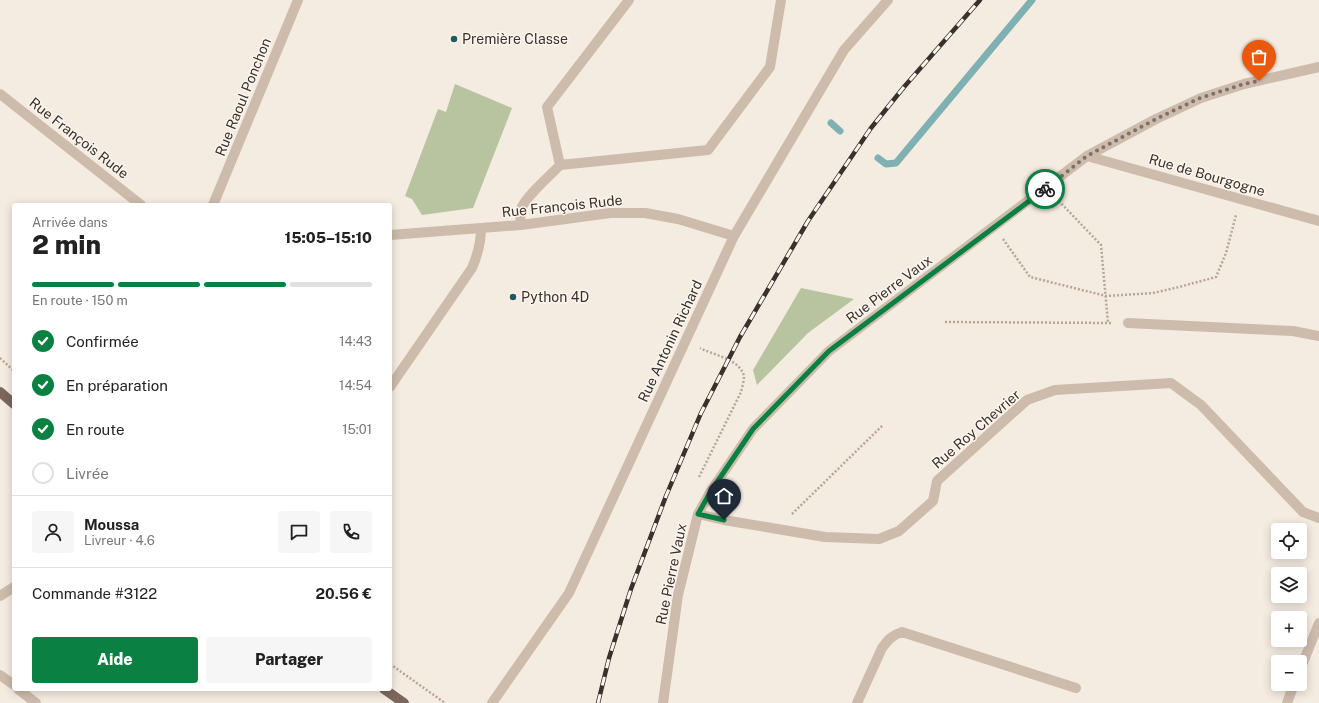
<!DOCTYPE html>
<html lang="fr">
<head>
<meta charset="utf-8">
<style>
	body { margin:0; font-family:"Public Sans",sans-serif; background:#f6f6f6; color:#222; height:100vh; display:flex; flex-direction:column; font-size:15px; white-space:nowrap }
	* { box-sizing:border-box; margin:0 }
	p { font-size:13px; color:#767676 }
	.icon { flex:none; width:22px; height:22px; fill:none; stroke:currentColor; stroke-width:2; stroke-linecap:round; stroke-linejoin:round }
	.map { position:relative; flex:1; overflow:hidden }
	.side { position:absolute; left:12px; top:203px; width:380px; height:488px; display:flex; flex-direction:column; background:#fff; border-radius:4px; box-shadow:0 2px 10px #0003 }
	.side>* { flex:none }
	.buttons { position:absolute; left:1271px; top:523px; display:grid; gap:8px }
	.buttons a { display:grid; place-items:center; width:36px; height:36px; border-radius:4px; background:#fff; box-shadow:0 2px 10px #0003; font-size:20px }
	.pin { position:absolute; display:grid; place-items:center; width:34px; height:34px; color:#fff; margin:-41px -17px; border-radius:50% 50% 50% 0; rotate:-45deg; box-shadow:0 0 4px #0007 }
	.pin .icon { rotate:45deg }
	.courier { position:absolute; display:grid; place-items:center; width:40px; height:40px; margin:-20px; border:3px solid #0b8043; border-radius:50%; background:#fff; color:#222; box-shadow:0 1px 5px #0007 }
	.head em { font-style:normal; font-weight:800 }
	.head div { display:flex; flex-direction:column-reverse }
	.head { display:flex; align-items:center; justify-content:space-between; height:68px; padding:0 20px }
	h1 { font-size:26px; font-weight:800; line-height:30px }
	.bar { display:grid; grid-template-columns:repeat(4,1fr); gap:6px 4px; align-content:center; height:48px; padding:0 20px }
	.bar i { height:5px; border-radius:3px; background:#e0e0e0 }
	.bar .current { background:#0b8043 }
	.bar p { grid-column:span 4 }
	.line { display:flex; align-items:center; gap:10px; padding:0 20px; border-top:1px solid #e0e0e0 }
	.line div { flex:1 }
	.round { display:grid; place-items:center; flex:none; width:42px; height:42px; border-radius:4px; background:#f6f6f6 }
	ol { padding:0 20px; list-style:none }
	li { display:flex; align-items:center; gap:12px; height:44px }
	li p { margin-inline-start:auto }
	li .icon { padding:4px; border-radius:50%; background:#0b8043; color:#fff; stroke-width:4 }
	li:last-child { color:#767676 }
	li i { width:22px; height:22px; border:2px solid #e0e0e0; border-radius:50% }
	.cta { display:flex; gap:8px; margin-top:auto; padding:8px 20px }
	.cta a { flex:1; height:46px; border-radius:4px; background:#0b8043; color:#fff; font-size:16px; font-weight:800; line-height:46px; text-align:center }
	.cta a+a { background:#f6f6f6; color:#222 }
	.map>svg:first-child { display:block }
	.green { fill:#b8c4a0 }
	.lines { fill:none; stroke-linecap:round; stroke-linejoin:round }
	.stream { stroke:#7fb0b2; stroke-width:7 }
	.path { stroke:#b9a596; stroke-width:2.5; stroke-dasharray:2 2; stroke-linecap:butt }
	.minor { stroke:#cdbbac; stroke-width:10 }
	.major { stroke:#7d675c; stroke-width:10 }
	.rail-casing { stroke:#3b302b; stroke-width:4.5 }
	.rail { stroke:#fbf5ee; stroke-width:3; stroke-dasharray:9; stroke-linecap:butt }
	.done { stroke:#7c716b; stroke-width:4; stroke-dasharray:0 7.2 }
	.route { stroke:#0b8043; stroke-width:5 }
	.poi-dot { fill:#1f5a5e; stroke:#fbf5ee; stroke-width:1.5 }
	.labels { text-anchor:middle; stroke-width:3; stroke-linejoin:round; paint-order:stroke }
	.poi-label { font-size:14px; fill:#3b302b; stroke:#fbf5ee; text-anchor:start }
	.street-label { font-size:14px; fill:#3b302b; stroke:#fbf5ee }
</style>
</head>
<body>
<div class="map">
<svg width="1319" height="703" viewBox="0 0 1319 703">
	<rect width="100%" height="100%" fill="#f4ebe1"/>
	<path class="green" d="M455 84 512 108 473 208 422 215 412 199 405 196 438 109 446 112Z
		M801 288 854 299 808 333 757 385 753 370Z"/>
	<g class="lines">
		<path class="stream" d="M831 123 840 131
			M878 158 886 164 896 163 1032 0"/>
		<path class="path" d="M1056 198 1101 245 1108 323
			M1003 239 1030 277 1106 296 1153 293 1179 287 1216 277 1226 253 1236 215
			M945 322 1112 323
			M0 358 14 371
			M699 477 741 392C742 388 744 381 744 376 740 359 713 355 700 348
			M792 514 883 425
			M390 664 445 703"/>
		<path class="minor" d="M0 94 141 205
			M1087 156 1319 221
			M560 165 708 150 770 67 781 0
			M213 205 298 0
			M521 225C520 219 520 214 521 209 526 196 550 176 560 165L547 107 629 0
			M390 235 521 225 610 213H645L678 219 734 236
			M1128 323 1293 331 1319 336
			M390 387 472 268C478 254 481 243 481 228
			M698 514 724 520 825 537 879 539 899 531 933 501 937 481 1027 400 1055 390 1171 383 1201 405 1303 512 1319 518
			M0 596 14 587
			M1300 670 1319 623
			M0 675 14 685
			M18 689 36 703
			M492 703 569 593 734 236 844 50 888 0
			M663 703 678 595 698 514 711 491 753 429 829 351 1087 156 1156 119 1201 98 1244 84 1319 67
			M857 703 882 648C888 640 892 635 902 632L1076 688
			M1287 703 1294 684"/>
		<path class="major" d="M0 392 14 404
			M384 689 404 703"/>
		<g class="rail-casing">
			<path id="rail" d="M598 703 609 658 631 589 666 496 701 413 740 337 808 221 871 128 904 87 980 0"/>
		</g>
		<use href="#rail" class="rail"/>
	</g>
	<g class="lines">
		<path class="done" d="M1045 189 1087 156 1156 119 1200 98 1244 84 1259 81"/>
		<path class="route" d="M724 520 698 514 711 491 753 429 829 351 1045 189"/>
	</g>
	<g class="poi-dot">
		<circle cx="454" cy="39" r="4"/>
		<circle cx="513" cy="297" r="4"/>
	</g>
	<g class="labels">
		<g class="poi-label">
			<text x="462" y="44">Première Classe</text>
			<text x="521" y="302">Python 4D</text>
		</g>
		<g class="street-label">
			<text transform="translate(243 97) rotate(-68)" y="5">Rue Raoul Ponchon</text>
			<text transform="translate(79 138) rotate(38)" y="5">Rue François Rude</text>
			<text transform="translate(1207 175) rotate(16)" y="5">Rue de Bourgogne</text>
			<text transform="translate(562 206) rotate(-6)" y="5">Rue François Rude</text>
			<text transform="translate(889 289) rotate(-37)" y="5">Rue Pierre Vaux</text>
			<text transform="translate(670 341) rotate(-65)" y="5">Rue Antonin Richard</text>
			<text transform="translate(976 429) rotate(-41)" y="5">Rue Roy Chevrier</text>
			<text transform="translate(671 574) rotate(-78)" y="5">Rue Pierre Vaux</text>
		</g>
	</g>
</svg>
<div class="buttons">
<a><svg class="icon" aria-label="locate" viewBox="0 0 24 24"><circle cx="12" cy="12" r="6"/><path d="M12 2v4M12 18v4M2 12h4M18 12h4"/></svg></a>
<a><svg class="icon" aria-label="layers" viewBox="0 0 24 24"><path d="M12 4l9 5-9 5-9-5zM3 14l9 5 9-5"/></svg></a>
<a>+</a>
<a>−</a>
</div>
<div class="pin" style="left:1259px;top:81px;background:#ea580c"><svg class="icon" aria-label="bag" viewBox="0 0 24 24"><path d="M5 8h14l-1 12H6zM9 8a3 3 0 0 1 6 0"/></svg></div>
<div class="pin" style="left:724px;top:520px;background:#1f2937"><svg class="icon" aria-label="home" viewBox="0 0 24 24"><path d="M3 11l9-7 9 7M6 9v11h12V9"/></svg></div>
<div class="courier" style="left:1045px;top:189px"><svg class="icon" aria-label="bike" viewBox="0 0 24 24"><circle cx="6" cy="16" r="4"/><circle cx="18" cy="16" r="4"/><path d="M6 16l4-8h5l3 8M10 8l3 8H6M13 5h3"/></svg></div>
<section class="side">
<div class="head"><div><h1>2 min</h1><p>Arrivée dans</p></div><em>15:05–15:10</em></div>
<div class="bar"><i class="current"></i><i class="current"></i><i class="current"></i><i></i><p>En route · 150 m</p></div>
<ol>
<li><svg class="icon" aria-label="check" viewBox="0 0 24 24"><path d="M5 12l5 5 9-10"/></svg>Confirmée<p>14:43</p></li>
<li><svg class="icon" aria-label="check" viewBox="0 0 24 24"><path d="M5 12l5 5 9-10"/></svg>En préparation<p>14:54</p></li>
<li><svg class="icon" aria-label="check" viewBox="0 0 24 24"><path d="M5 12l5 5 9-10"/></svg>En route<p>15:01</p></li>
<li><i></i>Livrée</li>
</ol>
<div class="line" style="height:72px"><a class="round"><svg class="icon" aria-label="person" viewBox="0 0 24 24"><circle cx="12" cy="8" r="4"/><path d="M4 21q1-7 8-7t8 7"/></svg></a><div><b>Moussa</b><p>Livreur · 4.6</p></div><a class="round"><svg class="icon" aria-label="chat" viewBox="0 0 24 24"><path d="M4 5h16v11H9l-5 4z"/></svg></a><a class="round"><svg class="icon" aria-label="phone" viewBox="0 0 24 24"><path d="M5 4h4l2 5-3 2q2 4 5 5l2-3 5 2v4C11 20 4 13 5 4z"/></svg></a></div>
<div class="line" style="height:52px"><div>Commande #3122</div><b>20.56 €</b></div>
<div class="cta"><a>Aide</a><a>Partager</a></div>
</section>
</div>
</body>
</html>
